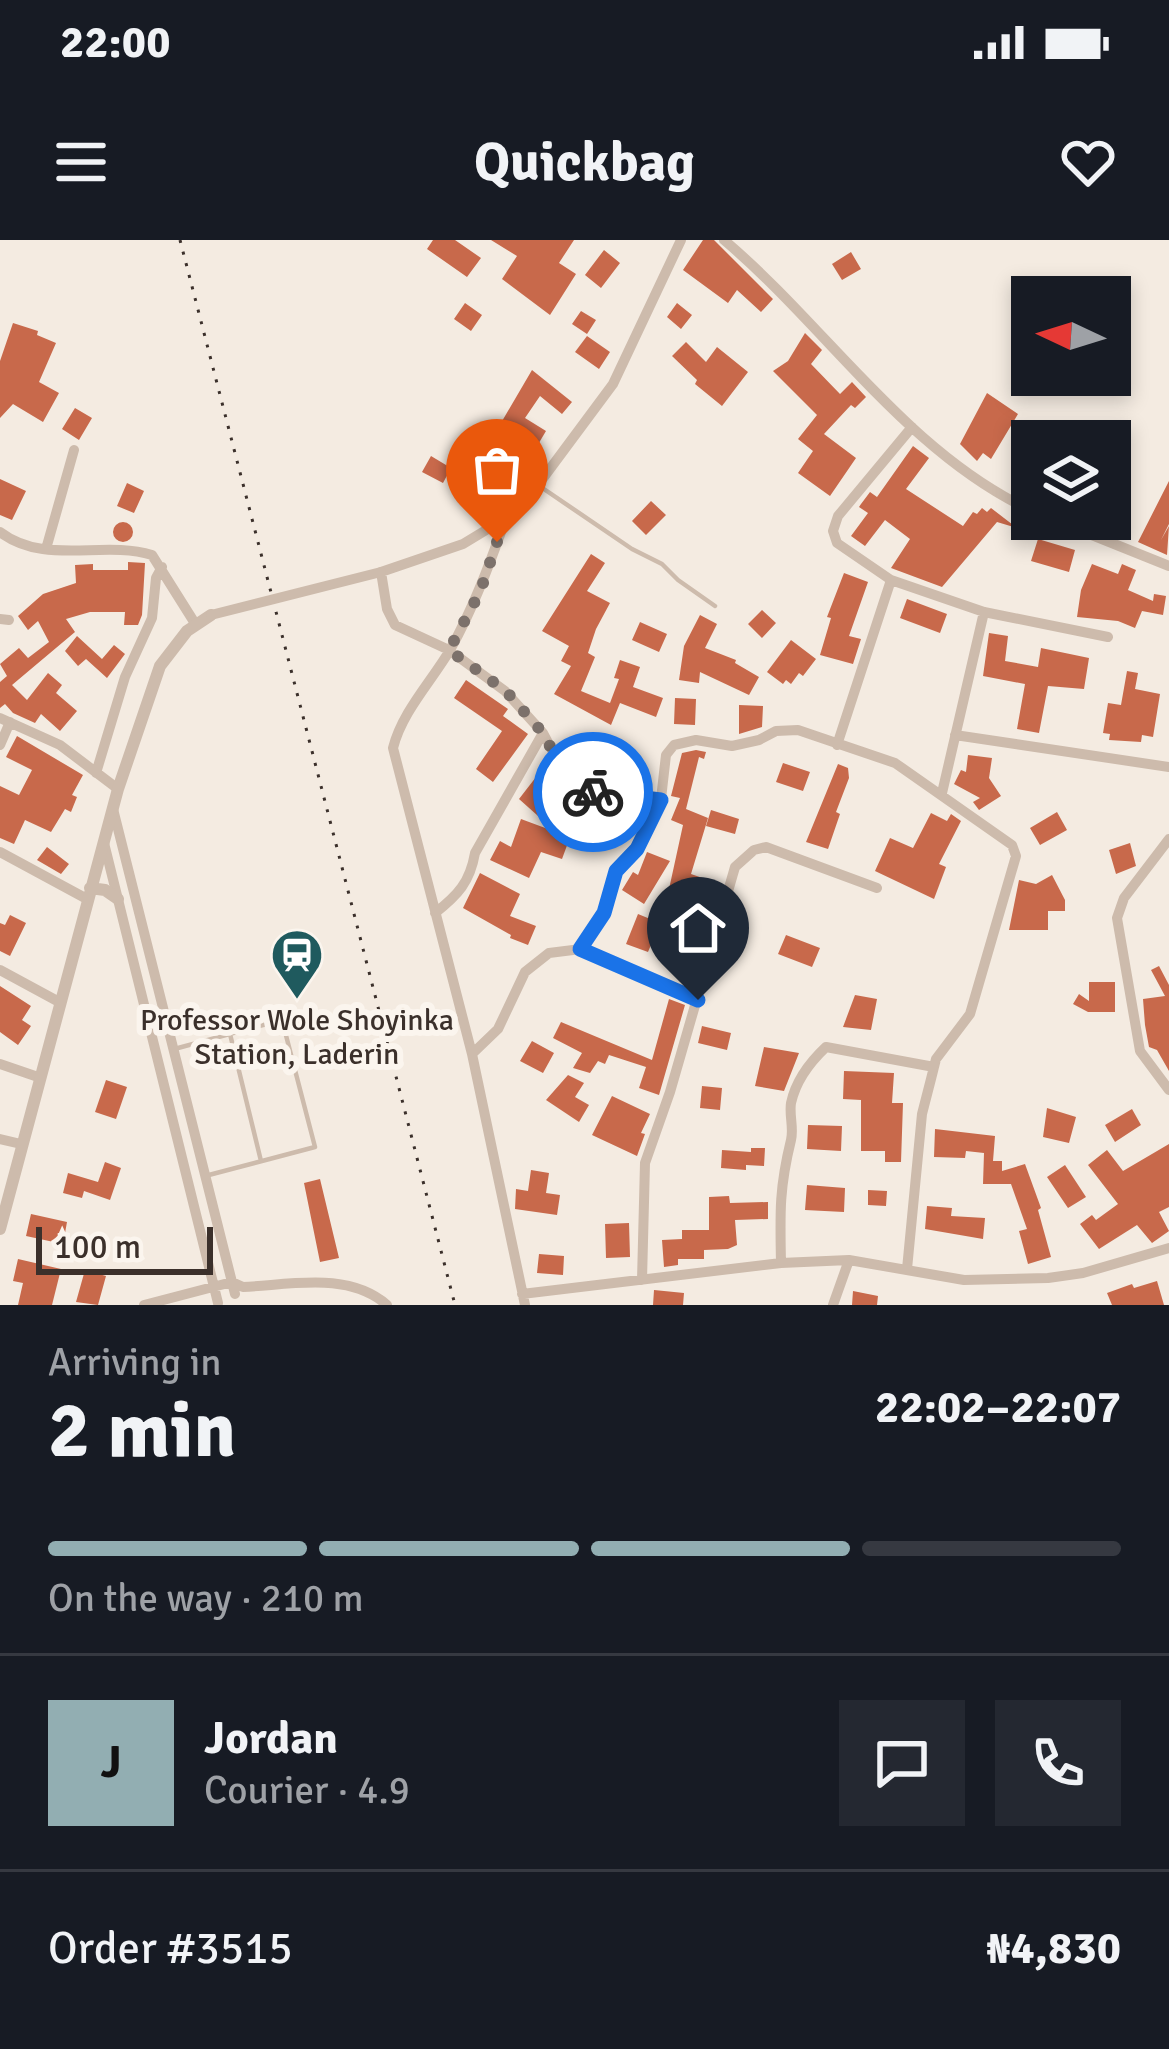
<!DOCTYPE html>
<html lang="en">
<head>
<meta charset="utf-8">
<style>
	body { margin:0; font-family:Signika,sans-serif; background:#242831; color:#f1f3f6; height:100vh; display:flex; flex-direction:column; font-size:45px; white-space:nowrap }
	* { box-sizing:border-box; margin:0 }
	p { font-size:39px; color:#9ea1a6 }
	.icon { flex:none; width:66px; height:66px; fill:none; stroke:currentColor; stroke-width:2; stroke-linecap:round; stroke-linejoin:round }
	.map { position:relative; height:1065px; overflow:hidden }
	.panel { display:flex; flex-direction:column; background:#171b24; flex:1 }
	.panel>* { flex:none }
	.needle { width:78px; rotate:274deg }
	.tools { position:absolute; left:1011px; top:36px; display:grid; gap:24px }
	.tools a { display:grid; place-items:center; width:120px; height:120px; border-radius:0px; background:#171b24; box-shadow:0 6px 18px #0003; font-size:60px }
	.scale { position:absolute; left:36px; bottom:30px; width:177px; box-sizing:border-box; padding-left:12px; border:6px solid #3b302b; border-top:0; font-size:33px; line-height:42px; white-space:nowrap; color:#3b302b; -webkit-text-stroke:9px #fbf5ee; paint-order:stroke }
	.pin { position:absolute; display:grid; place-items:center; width:102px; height:102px; color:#fff; margin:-123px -51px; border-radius:50% 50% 50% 0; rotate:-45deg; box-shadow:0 0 12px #0007 }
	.pin .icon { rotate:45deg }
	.courier { position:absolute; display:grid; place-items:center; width:120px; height:120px; margin:-60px; border:9px solid #1a73e8; border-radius:50%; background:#fff; color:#222; box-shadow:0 3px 15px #0007 }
	.overview em { font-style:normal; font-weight:700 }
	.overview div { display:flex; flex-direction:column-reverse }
	.overview { display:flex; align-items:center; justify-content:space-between; height:204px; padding:0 48px }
	h1 { font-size:78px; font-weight:700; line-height:90px }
	.bar { display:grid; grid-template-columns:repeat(4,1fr); gap:18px 12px; align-content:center; height:144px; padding:0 48px }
	.bar i { height:15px; border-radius:9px; background:#363941 }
	.bar .selected { background:#92aeb2 }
	.bar p { grid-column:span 4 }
	.line { display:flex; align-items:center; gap:30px; padding:0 48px; border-top:3px solid #363941 }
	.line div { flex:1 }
	.round { display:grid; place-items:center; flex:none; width:126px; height:126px; border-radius:0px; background:#242831 }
	.status { display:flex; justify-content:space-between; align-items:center; height:84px; padding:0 60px; background:#171b24; direction:ltr }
	.status svg { height:33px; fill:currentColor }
	header { display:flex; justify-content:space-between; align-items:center; height:156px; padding:0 48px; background:#171b24; font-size:54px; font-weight:700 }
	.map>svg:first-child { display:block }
	.building { fill:#c8694b }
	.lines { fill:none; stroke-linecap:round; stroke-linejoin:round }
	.service { stroke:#cdbbac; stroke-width:4.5 }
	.minor { stroke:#cdbbac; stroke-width:10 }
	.tertiary { stroke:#cdbbac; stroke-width:12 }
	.rail { stroke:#3b302b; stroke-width:3; stroke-dasharray:3 9; stroke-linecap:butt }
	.minor-bridge { stroke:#cdbbac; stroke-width:10 }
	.done { stroke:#7c716b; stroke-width:12; stroke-dasharray:0 21.6 }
	.route { stroke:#1a73e8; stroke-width:15 }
	.labels { text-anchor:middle; stroke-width:12; stroke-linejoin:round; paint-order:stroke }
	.poi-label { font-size:30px; fill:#3b302b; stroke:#fbf5ee }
</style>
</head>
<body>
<div class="status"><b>22:00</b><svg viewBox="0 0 49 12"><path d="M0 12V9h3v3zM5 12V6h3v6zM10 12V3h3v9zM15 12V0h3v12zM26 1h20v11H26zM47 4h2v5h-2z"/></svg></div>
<header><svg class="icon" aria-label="menu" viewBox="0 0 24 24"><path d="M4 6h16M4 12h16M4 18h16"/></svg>Quickbag<svg class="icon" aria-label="heart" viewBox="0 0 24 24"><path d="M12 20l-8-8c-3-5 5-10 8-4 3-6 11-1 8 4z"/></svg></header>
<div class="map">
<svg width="1169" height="1065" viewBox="0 0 1169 1065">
	<rect width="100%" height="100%" fill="#f4ebe1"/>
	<path class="building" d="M433 0H455L481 18 467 37 427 9Z
		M491 0H574L559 23 576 34 550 75 502 39 517 16Z
		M703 0H714L773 59 761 72 737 50 728 63 683 30Z
		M604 10 620 23 601 48 585 35Z
		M851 12 861 29 842 40 832 24Z
		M465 63 482 75 471 91 454 79Z
		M677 63 692 75 681 89 667 77Z
		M581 71 596 80 587 94 572 84Z
		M13 83 38 91 37 95 56 103 39 142 59 153 43 182 13 164 0 178V121Z
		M805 93 822 110 811 124 840 154 852 142 866 157 855 168 851 165 824 194 856 218 830 256 798 233 813 211 798 199 817 175 773 131 788 121Z
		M587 96 610 112 599 129 575 112Z
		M686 102 706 122 717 107 748 132 722 166 695 144 697 140 672 116Z
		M532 130 572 162 562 174 540 156 525 178 546 191 527 223 491 200Z
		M987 153 1018 174 991 219 983 213 977 221 960 204Z
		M75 168 92 178 79 200 62 189Z
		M913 206 929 218 906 249 963 286 973 272 977 274 982 268 987 272 991 268 1017 288 997 282 942 347 891 328 910 299 885 280 865 306 851 296 868 273 859 267 861 264 870 252 877 257Z
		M431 216 451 228 443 243 422 232Z
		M0 239 26 251 12 280 0 275Z
		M1169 241V284L1161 300 1169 286 1167 315 1138 302Z
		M127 243 144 251 134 273 117 266Z
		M651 261 666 275 646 295 632 281Z
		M113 292a10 10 0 1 1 20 0a10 10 0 1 1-20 0Z
		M1038 299 1075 310 1069 332 1031 321Z
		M591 314 605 323 587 351 610 363 596 389 588 413 595 417 581 451 610 463 619 439 614 438 620 420 640 427 633 447 663 458 656 477 620 463 611 485 554 454 571 426 561 421 569 406 542 391Z
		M128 322 145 323 142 375 138 385H124L125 372H90L66 379 75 392 12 445 27 460 48 433 62 445 56 453 77 471 60 491 41 474 35 483 13 473 5 464 0 468V442L7 436 0 424 19 408 28 418 49 402 38 381 28 390 18 376 43 354 76 343 75 325 93 324V330H128Z
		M1092 324 1118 334 1122 324 1136 330 1128 350 1153 361 1154 354 1166 356 1163 375 1142 371 1135 388 1118 381 1077 377 1081 350Z
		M844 333 868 342 849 396 861 399 853 424 820 415 831 378 827 377Z
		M907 359 947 374 940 393 900 378Z
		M762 370 776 383 762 398 748 384Z
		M700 375 717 384 705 408 736 420 735 423 759 437 749 455 700 432 699 443 679 440 684 406Z
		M640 382 667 394 659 412 632 400Z
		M989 393 1008 396 1005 421 1038 427 1041 408 1089 418 1084 449 1048 446 1039 493 1017 489 1025 444 983 436Z
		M77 396 102 419 114 405 125 414 107 438 86 419 78 426 65 411Z
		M791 400 816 419 803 436 799 433 791 444 786 440 783 444 767 432Z
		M1127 431 1138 433 1135 449 1160 454 1153 497 1142 495 1141 502 1109 500 1110 494 1103 493 1108 463 1121 465Z
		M466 440 508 469 503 476 528 494 493 542 476 529 502 491 454 458Z
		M675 458 696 459 695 485 674 484Z
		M739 465 763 466 762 487 739 494Z
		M17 496 83 535 72 555 77 557 71 572 65 569 51 592 25 580 14 604 0 598V546L19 555 32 530 6 517Z
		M625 504 634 516 608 535 610 515Z
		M696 510 706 512 704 519 699 517 686 569 708 578 691 634 720 644 715 660 689 651 683 676 664 672 683 585 671 580 680 558 671 556 682 513Z
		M968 515 992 518 989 538 1001 556 979 570 973 562 980 558 954 544 961 530 966 532Z
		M783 523 810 532 803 551 776 542Z
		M838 524 848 528 849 538 836 572 840 574 828 609 806 602Z
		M543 528 558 547 571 556 568 561 585 568 580 580 566 574 559 596 569 600 562 619 541 612 529 638 490 620 500 601 511 607 521 579 556 592 519 559Z
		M605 561 625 564 623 582 604 580Z
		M711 570 739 579 735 594 706 586Z
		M1057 572 1067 590 1040 605 1030 588Z
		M931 573 947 581 951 574 961 581 939 624 946 627 934 659 875 631 890 598 913 608Z
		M1130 603 1136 626 1116 634 1109 610Z
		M47 607 69 624 61 634 37 620Z
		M647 612 670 621 644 664 622 650 633 632 638 635Z
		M480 633 520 654 510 676 536 686 528 705 510 698 511 695 463 668Z
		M1052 635 1065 660V671H1048V690H1009L1019 640 1036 644Z
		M638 674 660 683 648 712 626 704Z
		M10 675 26 683 10 716 0 711V683L5 685Z
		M691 692 705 697 696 727 680 722Z
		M786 695 820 708 812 727 778 714Z
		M1159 726 1169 745V831L1157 810 1149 807 1145 785 1143 759 1165 756 1151 730Z
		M1089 742H1115V772H1088L1073 764 1079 754 1089 761Z
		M0 746 31 766 22 780 31 786 18 805 0 792Z
		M855 755 877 759 871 790 843 787Z
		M669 759 685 765 659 855 639 848 646 827 609 815 605 824 598 821 590 833 573 828 582 813 553 798 561 782 652 820Z
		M702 786 731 793 727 810 698 803Z
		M532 801 554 813 543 833 520 821Z
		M764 807 799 813 784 851 755 846Z
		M844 831 894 833 892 863H903L901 922H885V911H861V860L843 859Z
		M568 835 584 843 575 857 589 865 579 882 546 860Z
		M106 840 127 847 116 879 95 872Z
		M702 846 722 848 720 870 700 868Z
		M612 856 650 874 641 893 645 894 637 916 592 895Z
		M1047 868 1076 877 1069 903 1043 897Z
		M1132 869 1141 885 1115 902 1105 885Z
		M808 885 842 886 841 911 807 909Z
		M935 889 995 896 993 921H1002V931L1025 924 1041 968 1038 970 1051 1017 1028 1024 1019 991 1027 989 1011 944H983L984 913 966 911 965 918 934 917Z
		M1169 904V967L1159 972 1169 991 1152 1003 1137 985 1099 1009 1080 984 1092 975 1096 980 1118 964 1088 925 1107 910 1123 931Z
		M751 908H765L764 926 746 925V930L721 928 722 910 751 912Z
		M105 922 121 928 110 960 84 951 82 958 63 953 68 933 98 942Z
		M1065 925 1086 957 1068 968 1047 937Z
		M531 930 549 933 546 953 560 955 557 975 515 969 516 949 528 951Z
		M320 939 339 1018 320 1022 304 943Z
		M807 945 845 948 844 972 805 970Z
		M868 950 887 951 886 966 868 965Z
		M729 956 730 963 768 962V979L735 980 737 1005 728 1009 704 1010V1019H678V1025L664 1027 662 1000 682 999V990H709V957Z
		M927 966 952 968 951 976 985 978 983 999 925 989Z
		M31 974 67 982 63 1004 26 996Z
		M629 983 630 1017 606 1018 605 984Z
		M539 1014 564 1016 563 1035 537 1033Z
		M18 1019 61 1029 52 1065H18L23 1043 13 1041Z
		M85 1030 106 1036 98 1065 76 1062Z
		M1157 1041 1164 1065H1112L1107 1053 1132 1044 1134 1048Z
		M654 1050 684 1053 683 1065H653Z
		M853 1051 878 1056 877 1065H852Z"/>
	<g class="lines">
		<path class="service" d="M538 245 632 309 662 324 678 340 715 366
			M230 794 261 921
			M178 808 282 780 315 907 205 936"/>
		<path class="minor" d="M724 0C827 87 907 213 1032 271
			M912 187 838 276 833 291 837 303 891 340 984 372 1108 397
			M506 278C490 323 474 367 450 410 431 442 402 472 393 508L472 814 525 1065
			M1052 279 1169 326
			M0 292C45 326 102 300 152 315L196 385
			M46 309 74 210
			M0 379 9 380
			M0 478 60 505 118 549
			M955 495 1169 527
			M0 505 10 482
			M837 505 891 340
			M96 533 125 437 152 378 156 338 162 327
			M942 553 984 372
			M661 559 571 546 543 493 505 451 449 410 395 385 387 369 381 332 463 304 496 284 538 245 613 144 681 0
			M113 569 235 1054
			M1169 599 1124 658 1117 678 1140 811 1169 850
			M104 603 218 1063
			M0 612 87 659
			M435 673C458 655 470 642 475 613L543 493
			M581 709 604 673 616 631 637 609 661 559 666 515 674 505 696 500 732 506 759 500 776 491 798 490 895 523 1012 605 1016 616 970 774 936 819 931 839 922 874 907 1029
			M0 730 61 763
			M472 814 498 789 525 732 549 713 581 709 698 760
			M0 824 38 837
			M0 899 21 904
			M781 1023C780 973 779 949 791 900 794 888 789 875 791 863 796 840 810 822 826 807L934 827
			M642 1040 645 923 670 852 735 627 754 610 766 607 877 648
			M522 1054 781 1023 849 1020 964 1040 1048 1038 1083 1033 1169 1008
			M144 1065 232 1042 243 1047C290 1045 348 1031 387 1065
			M833 1065 849 1020"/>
		<path class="tertiary" d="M90 648 105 650 118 659
			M0 989 118 549 160 426 187 391 211 375"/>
		<path class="rail" d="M180 0 455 1065"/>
		<path class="minor-bridge" d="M211 375 381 332"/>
	</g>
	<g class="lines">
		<path class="done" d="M497 302 480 352 449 410 506 451 543 493 571 546 593 552"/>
		<path class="route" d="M593 552 661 560 637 609 616 631 604 673 580 709 698 760"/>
	</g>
	<defs>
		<g id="station-pin" transform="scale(2.7)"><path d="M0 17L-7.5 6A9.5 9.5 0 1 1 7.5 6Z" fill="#1f5a5e" stroke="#fbf5ee"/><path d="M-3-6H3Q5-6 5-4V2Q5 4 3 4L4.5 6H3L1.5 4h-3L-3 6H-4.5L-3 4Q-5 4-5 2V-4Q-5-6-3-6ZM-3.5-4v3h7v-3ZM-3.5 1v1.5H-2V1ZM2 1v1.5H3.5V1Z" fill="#fff"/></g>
	</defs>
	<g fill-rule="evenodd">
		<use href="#station-pin" x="297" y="715"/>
	</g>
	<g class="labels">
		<g class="poi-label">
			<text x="297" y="790">Professor Wole Shoyinka<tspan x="297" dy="34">Station, Laderin</tspan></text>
		</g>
	</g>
</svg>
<div class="tools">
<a><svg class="needle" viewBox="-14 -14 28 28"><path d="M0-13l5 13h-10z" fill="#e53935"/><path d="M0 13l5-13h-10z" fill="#9ea1a6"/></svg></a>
<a><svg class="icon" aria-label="layers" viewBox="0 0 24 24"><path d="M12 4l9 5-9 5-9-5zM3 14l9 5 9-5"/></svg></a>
</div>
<div class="scale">100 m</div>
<div class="pin" style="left:497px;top:302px;background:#ea580c"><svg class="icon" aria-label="bag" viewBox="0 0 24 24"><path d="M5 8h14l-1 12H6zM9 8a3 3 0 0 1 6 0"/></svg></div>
<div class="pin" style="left:698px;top:760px;background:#1f2937"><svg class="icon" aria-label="home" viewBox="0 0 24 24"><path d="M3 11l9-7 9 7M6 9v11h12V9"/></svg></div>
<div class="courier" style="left:593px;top:552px"><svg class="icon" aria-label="bike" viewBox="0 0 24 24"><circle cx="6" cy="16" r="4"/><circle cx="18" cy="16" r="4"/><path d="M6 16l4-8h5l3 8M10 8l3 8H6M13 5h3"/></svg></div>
</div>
<section class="panel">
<div class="overview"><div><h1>2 min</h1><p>Arriving in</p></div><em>22:02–22:07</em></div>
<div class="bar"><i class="selected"></i><i class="selected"></i><i class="selected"></i><i></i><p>On the way · 210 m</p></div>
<div class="line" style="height:216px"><b class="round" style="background:#92aeb2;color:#111">J</b><div><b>Jordan</b><p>Courier · 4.9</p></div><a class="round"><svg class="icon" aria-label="chat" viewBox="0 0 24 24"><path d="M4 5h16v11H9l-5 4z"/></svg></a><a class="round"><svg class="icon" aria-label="phone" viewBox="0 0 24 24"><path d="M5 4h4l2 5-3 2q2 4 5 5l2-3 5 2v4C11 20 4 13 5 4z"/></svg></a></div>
<div class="line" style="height:156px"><div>Order #3515</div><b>₦4,830</b></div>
</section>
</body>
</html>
